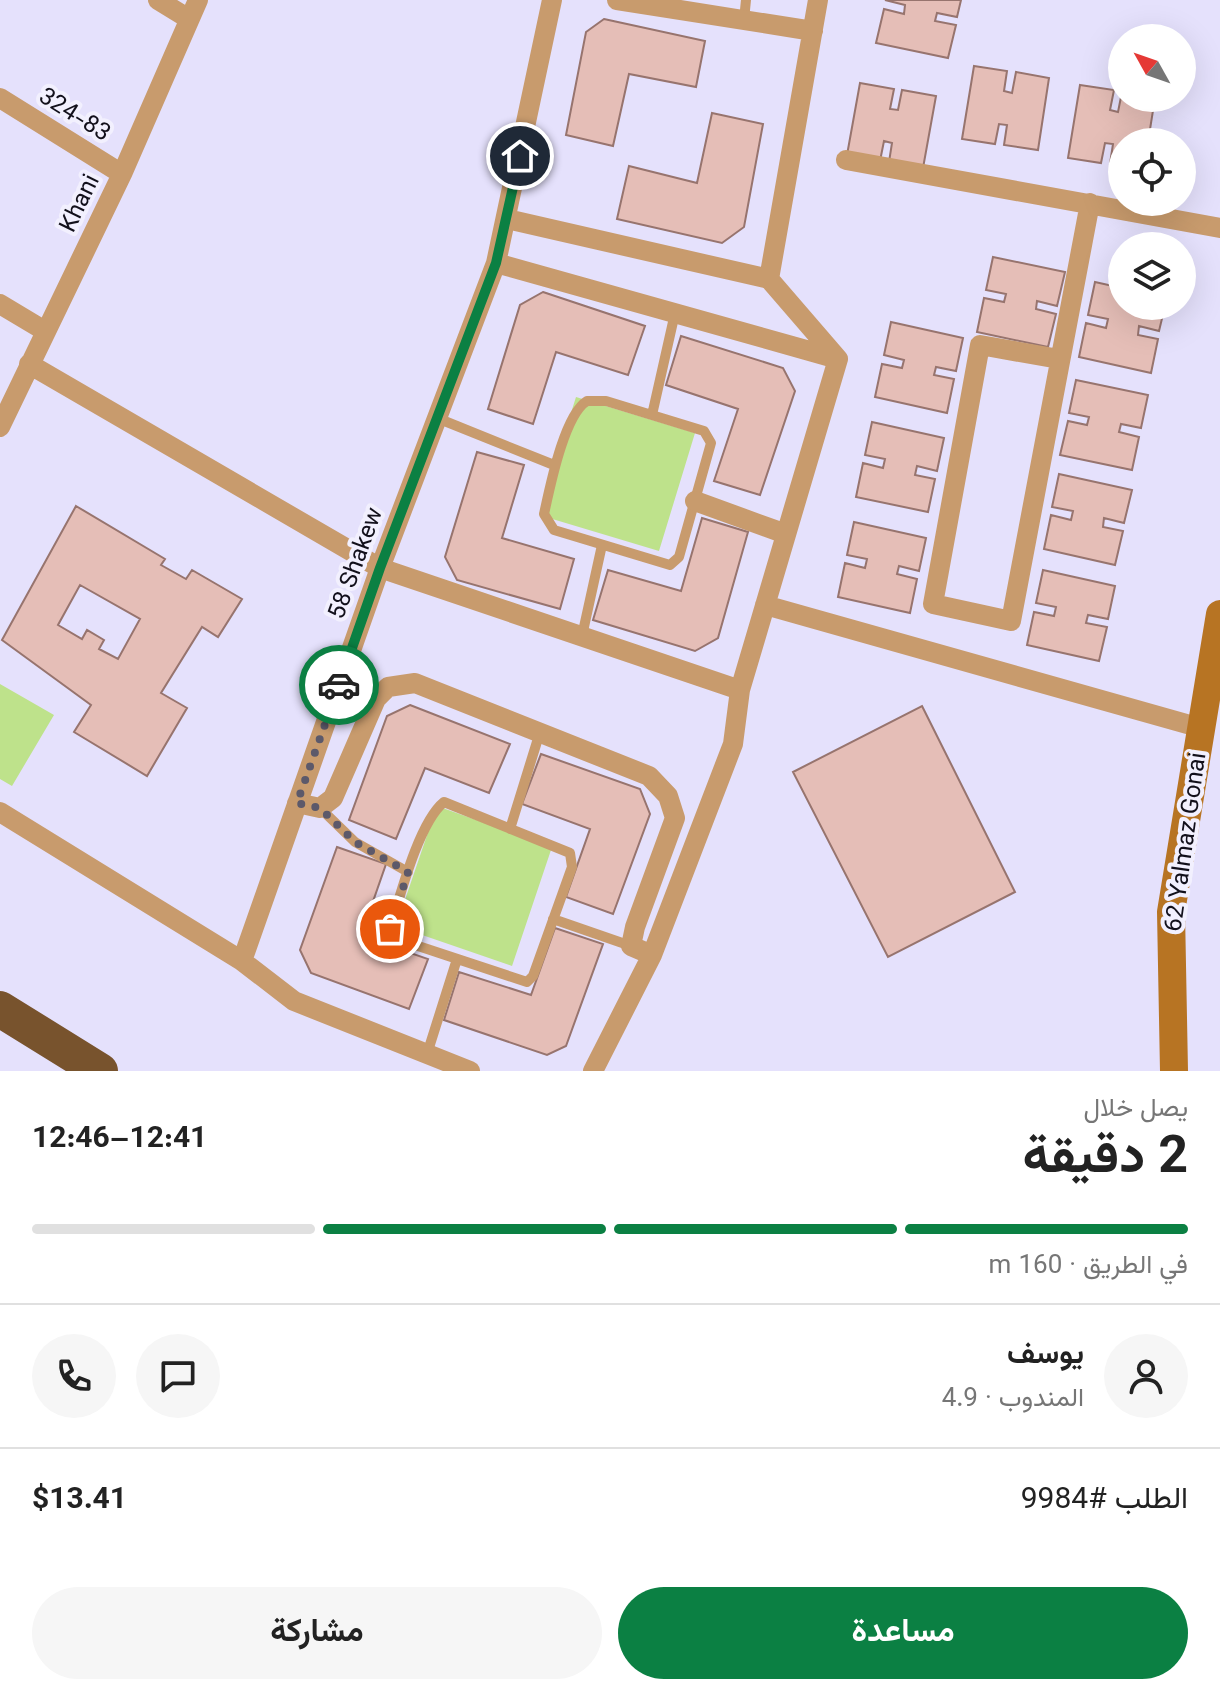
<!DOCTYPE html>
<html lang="ar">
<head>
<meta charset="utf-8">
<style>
	body { margin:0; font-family:Georgia,Vazirmatn,serif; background:#f6f6f6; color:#222; direction:rtl; height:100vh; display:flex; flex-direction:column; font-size:30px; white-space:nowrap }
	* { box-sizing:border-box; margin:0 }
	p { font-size:26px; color:#767676 }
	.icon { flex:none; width:44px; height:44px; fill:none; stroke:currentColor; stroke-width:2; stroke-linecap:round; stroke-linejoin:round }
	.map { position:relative; height:1071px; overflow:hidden; direction:ltr }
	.side { display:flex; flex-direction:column; background:#fff; flex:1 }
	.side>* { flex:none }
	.needle { width:52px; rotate:310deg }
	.tools { position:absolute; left:1108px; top:24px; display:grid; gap:16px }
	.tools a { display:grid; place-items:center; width:88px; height:88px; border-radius:50%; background:#fff; box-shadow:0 8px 32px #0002; font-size:40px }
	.pin { position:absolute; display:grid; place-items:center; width:68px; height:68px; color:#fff; margin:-34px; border:4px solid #fff; border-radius:50%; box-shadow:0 2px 8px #0007 }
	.courier { position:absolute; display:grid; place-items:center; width:80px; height:80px; margin:-40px; border:6px solid #0b8043; border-radius:50%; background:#fff; color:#222; box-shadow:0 2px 10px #0007 }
	.headline em { font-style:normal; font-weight:700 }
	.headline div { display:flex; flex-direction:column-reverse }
	.headline { display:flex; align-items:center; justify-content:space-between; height:136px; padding:0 32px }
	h1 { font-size:52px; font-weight:700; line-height:60px }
	.bar { display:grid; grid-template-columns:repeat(4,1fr); gap:12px 8px; align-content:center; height:96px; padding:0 32px }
	.bar i { height:10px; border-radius:6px; background:#e0e0e0 }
	.bar .on { background:#0b8043 }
	.bar p { grid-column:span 4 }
	.line { display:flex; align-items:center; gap:20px; padding:0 32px; border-top:2px solid #e0e0e0 }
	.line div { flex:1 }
	.round { display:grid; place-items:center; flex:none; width:84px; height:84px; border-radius:42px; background:#f6f6f6 }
	.cta { display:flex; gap:16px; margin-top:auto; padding:16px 32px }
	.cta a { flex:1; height:92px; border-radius:48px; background:#0b8043; color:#fff; font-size:32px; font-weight:700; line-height:92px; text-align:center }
	.cta a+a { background:#f6f6f6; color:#222 }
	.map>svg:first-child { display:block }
	.green { fill:#bee28b }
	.building { fill:#e5beb7; stroke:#97746e; stroke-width:2; fill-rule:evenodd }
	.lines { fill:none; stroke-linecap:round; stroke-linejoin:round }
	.lane { stroke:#c89b6d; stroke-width:10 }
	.street { stroke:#c89b6d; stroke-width:20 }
	.secondary { stroke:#b77423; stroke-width:28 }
	.highway { stroke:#78532d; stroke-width:36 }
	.done { stroke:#5c596a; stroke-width:8; stroke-dasharray:0 14.4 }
	.route { stroke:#0b8043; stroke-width:10 }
	.labels { text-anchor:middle; stroke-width:8; stroke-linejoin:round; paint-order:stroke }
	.street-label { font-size:24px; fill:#12101b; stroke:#f2f0fe }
</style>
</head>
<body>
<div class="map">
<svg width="1220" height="1071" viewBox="0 0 1220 1071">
	<rect width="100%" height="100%" fill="#e5e1fc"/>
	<path class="green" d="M576 397 695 433 659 551 539 515Z
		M0 684 54 715 12 786 0 779Z
		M437 806 552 847 512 966 396 926Z"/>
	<path class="building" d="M961 0 957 17 937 13 935 21 956 25 948 58 876 43 884 9 904 14 905 5 885 0Z
		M604 19 705 41 696 87 629 74 613 146 566 135 586 32Z
		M974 66 1007 71 1004 91 1012 93 1016 72 1049 78 1038 150 1004 145 1007 125 999 124 995 144 962 139Z
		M860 83 894 89 890 109 898 110 902 90 936 96 923 168 889 162 892 143 884 141 880 161 847 155Z
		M1080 85 1114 90 1110 110 1118 112 1122 92V98H1155L1148 142H1122V166L1110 164 1113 144 1105 143 1101 163 1068 158Z
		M712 113 763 124 744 227 722 243 617 219 629 166 697 183Z
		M993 257 1065 272 1057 306 1037 301 1036 309 1056 314 1048 347 977 332 984 298 1004 302 1006 294 986 290Z
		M1095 282 1122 288V306H1165L1159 331 1139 326 1138 335 1158 339 1151 373 1079 357 1086 323 1106 328 1108 319 1088 315Z
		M543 292 645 326 628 375 556 352 533 424 488 409 520 305Z
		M891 322 963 338 956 371 936 367 934 375 954 379 947 413 875 397 882 364 902 368 904 360 884 355Z
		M681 336 783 368 795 391 760 495 714 481 738 409 666 385Z
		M1076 380 1148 395 1141 428 1121 424 1119 432 1139 437 1132 470 1060 455 1068 421 1087 425 1089 417 1069 413Z
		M872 422 944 438 937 471 917 466 915 475 935 479 928 512 856 497 863 463 883 468 885 459 865 455Z
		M477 452 524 465 502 538 574 559 560 609 457 580 445 557Z
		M1059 474 1132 490 1124 523 1104 518 1103 527 1123 531 1115 565 1044 549 1051 515 1071 520 1073 511 1052 507Z
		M76 506 165 559 161 565 186 579 192 570 242 599 218 637 202 627 161 693 187 708 147 776 74 732 91 705 2 640ZM80 585 140 619 118 659 99 649 104 640 87 630 82 639 58 625Z
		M702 518 748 532 718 638 695 651 593 620 608 570 681 591Z
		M854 522 926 538 919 571 899 566 897 574 917 579 910 613 838 597 845 563 865 568 867 559 847 555Z
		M1043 570 1115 586 1108 619 1088 615 1086 623 1107 627 1099 661 1027 645 1034 612 1054 616 1056 607 1036 603Z
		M410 705 510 744 489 793 425 768 396 839 349 820 387 716Z
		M922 706 1015 892 888 957 793 772Z
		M541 754 640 789 650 814 613 914 566 897 590 829 522 804Z
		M337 847 386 864 361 936 428 959 409 1009 311 973 300 950Z
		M555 928 603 944 566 1046 547 1055 444 1020 459 972 531 995Z"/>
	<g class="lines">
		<path class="lane" d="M744 20 746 0
			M587 401H606L704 431 711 443 679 557 670 565 554 530 544 514C550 487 564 415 587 401Z
			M652 415 675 313
			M437 418 554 465
			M582 636 602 545
			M444 802 570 853 572 867 533 976 527 982 400 940 390 929C400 896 419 822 444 802Z
			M320 808 355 842 408 872
			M510 829 540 732
			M553 919 631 946
			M427 1054 457 959"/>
		<path class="street" d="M158 0 189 19
			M617 0 813 31
			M0 98 122 174
			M846 160 1220 228
			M507 219 769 279
			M496 263 838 359
			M0 304 45 331
			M1059 359 980 345 933 604 1011 621 1090 203
			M29 364 380 568 740 690
			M0 427 122 174 198 0
			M695 501 786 534
			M765 605 1201 728
			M297 803 320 808 333 798 376 699 388 687 415 683 649 776 668 796 675 818 635 927 631 946 652 955
			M0 812 242 961 380 568 496 263 552 0
			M242 961 294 1001 470 1071
			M593 1071 652 955 733 744 740 690 838 359 769 279 818 0"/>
		<path class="secondary" d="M1174 1071 1171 912 1220 614"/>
		<path class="highway" d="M0 1009 100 1071"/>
	</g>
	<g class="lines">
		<path class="done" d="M339 685 297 803 320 808 355 842 408 872 390 929"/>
		<path class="route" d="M339 685 380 568 496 263 520 156"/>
	</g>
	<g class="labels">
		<g class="street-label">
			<text transform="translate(75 114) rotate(32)" y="8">324-83</text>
			<text transform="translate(79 203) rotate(-64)" y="8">Khani</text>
			<text transform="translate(355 563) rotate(-70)" y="8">58 Shakew</text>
			<text transform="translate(1185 842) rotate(-82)" y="8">62 Yalmaz Gonai</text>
		</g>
	</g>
</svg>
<div class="tools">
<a><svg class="needle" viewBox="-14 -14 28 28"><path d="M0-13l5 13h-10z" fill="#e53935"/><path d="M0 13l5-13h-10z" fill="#767676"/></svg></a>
<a><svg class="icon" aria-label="locate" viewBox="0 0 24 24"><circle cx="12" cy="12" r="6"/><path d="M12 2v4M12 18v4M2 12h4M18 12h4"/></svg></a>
<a><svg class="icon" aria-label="layers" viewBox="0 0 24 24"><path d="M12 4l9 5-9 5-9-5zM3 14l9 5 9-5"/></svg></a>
</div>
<div class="pin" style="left:390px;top:929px;background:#ea580c"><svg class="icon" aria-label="bag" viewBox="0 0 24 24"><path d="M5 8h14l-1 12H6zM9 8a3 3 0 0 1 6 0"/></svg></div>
<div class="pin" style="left:520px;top:156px;background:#1f2937"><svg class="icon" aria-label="home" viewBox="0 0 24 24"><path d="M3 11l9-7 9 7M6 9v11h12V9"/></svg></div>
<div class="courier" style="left:339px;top:685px"><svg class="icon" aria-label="car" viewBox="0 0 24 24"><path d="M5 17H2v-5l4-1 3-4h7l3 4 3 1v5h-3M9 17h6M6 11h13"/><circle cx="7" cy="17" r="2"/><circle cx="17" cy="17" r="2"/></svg></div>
</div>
<section class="side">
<div class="headline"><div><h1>2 دقيقة</h1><p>يصل خلال</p></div><em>12:41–12:46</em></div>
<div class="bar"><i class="on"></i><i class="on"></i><i class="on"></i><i></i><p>في الطريق · 160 m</p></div>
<div class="line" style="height:144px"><a class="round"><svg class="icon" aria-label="person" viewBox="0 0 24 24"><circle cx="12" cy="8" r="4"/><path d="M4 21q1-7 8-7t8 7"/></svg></a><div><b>يوسف</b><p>المندوب · 4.9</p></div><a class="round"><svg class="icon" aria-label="chat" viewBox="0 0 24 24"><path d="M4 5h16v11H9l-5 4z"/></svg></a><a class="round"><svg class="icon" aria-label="phone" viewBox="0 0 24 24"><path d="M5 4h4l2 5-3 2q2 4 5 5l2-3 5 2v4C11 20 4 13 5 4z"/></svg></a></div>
<div class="line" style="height:104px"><div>الطلب #9984</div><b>$13.41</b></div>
<div class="cta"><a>مساعدة</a><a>مشاركة</a></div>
</section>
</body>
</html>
